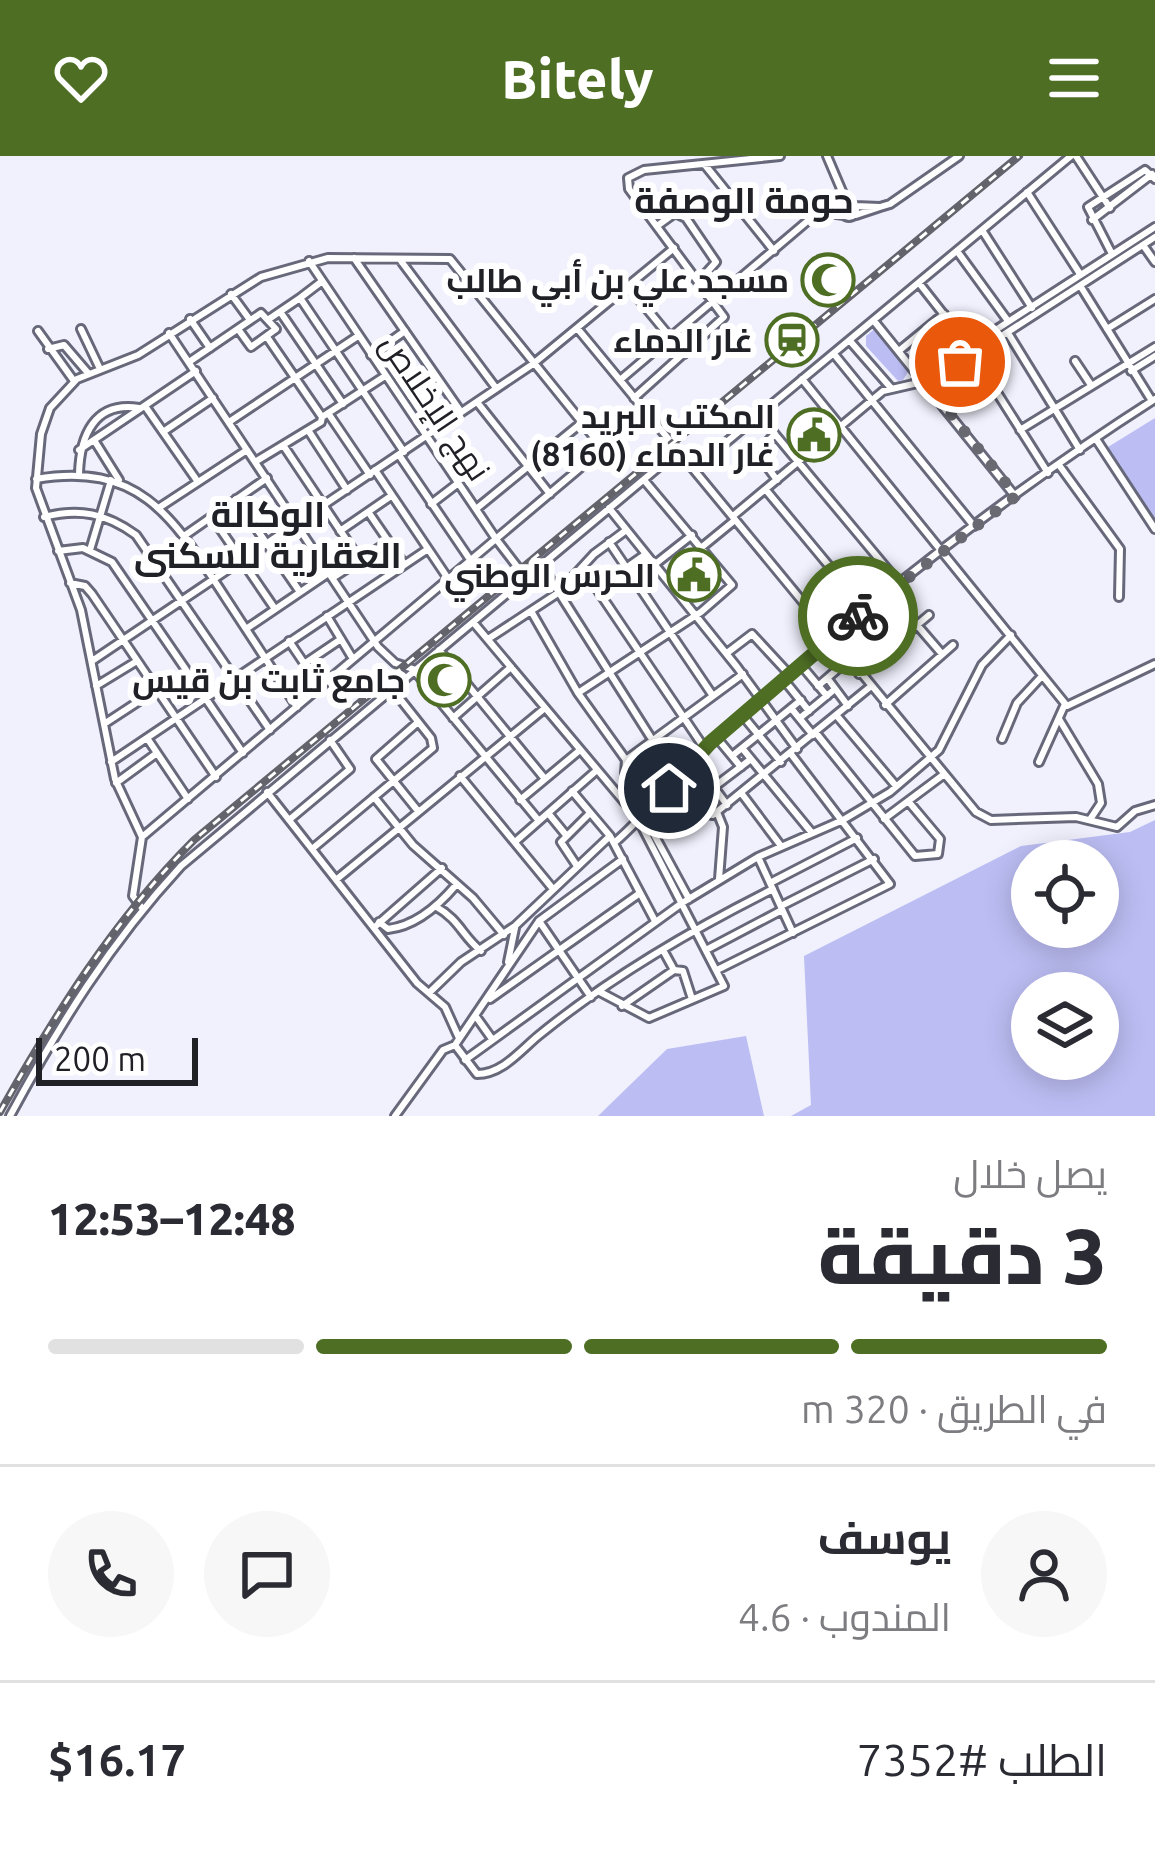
<!DOCTYPE html>
<html lang="ar">
<head>
<meta charset="utf-8">
<style>
	body { margin:0; font-family:Ubuntu,Cairo,sans-serif; background:#f7f7f7; color:#2b2b33; direction:rtl; height:100vh; display:flex; flex-direction:column; font-size:45px; white-space:nowrap }
	* { box-sizing:border-box; margin:0 }
	p { font-size:39px; color:#7c7c81 }
	.icon { flex:none; width:66px; height:66px; fill:none; stroke:currentColor; stroke-width:2; stroke-linecap:round; stroke-linejoin:round }
	.map { position:relative; height:960px; overflow:hidden; direction:ltr }
	.details { display:flex; flex-direction:column; background:#fff; flex:1 }
	.details>* { flex:none }
	.controls { position:absolute; left:1011px; top:684px; display:grid; gap:24px }
	.controls a { display:grid; place-items:center; width:108px; height:108px; border-radius:50%; background:#fff; box-shadow:0 6px 30px #0003; font-size:60px }
	.scale { position:absolute; left:36px; bottom:30px; width:162px; box-sizing:border-box; padding-left:12px; border:6px solid #202027; border-top:0; font-size:33px; line-height:42px; white-space:nowrap; color:#202027; -webkit-text-stroke:9px #fff; paint-order:stroke }
	.pin { position:absolute; display:grid; place-items:center; width:102px; height:102px; color:#fff; margin:-51px; border:6px solid #fff; border-radius:50%; box-shadow:0 3px 12px #0007 }
	.courier { position:absolute; display:grid; place-items:center; width:120px; height:120px; margin:-60px; border:9px solid #4e6e24; border-radius:50%; background:#fff; color:#222; box-shadow:0 3px 15px #0007 }
	.headline em { font-style:normal; font-weight:800 }
	.headline div { display:flex; flex-direction:column-reverse }
	.headline { display:flex; align-items:center; justify-content:space-between; height:204px; padding:0 48px }
	h1 { font-size:78px; font-weight:800; line-height:90px }
	.bar { display:grid; grid-template-columns:repeat(4,1fr); gap:18px 12px; align-content:center; height:144px; padding:0 48px }
	.bar i { height:15px; border-radius:9px; background:#e1e1e2 }
	.bar .current { background:#4e6e24 }
	.bar p { grid-column:span 4 }
	.line { display:flex; align-items:center; gap:30px; padding:0 48px; border-top:3px solid #e1e1e2 }
	.line div { flex:1 }
	.round { display:grid; place-items:center; flex:none; width:126px; height:126px; border-radius:63px; background:#f7f7f7 }
	header { display:flex; justify-content:space-between; align-items:center; height:156px; padding:0 48px; background:#4e6e24; color:#fff; font-size:54px; font-weight:800 }
	.map>svg:first-child { display:block }
	.green { fill:#bcbdf3; fill-rule:evenodd }
	.lines { fill:none; stroke-linecap:round; stroke-linejoin:round }
	.minor-casing { stroke:#67687a; stroke-width:12 }
	.minor { stroke:#fff; stroke-width:6 }
	.rail-casing { stroke:#62636b; stroke-width:8 }
	.rail { stroke:#fff; stroke-width:3; stroke-dasharray:9; stroke-linecap:butt }
	.done { stroke:#696972; stroke-width:12; stroke-dasharray:0 21.6 }
	.route { stroke:#4e6e24; stroke-width:15 }
	.labels { text-anchor:middle; stroke-width:12; stroke-linejoin:round; paint-order:stroke }
	.poi-label { font-size:33px; font-weight:bold; fill:#202027; stroke:#fff; text-anchor:end }
	.street-label { font-size:33px; fill:#202027; stroke:#fff }
	.neighbourhood-label { font-size:36px; font-weight:bold; fill:#202027; stroke:#fff }
</style>
</head>
<body>
<header><svg class="icon" aria-label="menu" viewBox="0 0 24 24"><path d="M4 6h16M4 12h16M4 18h16"/></svg>Bitely<svg class="icon" aria-label="heart" viewBox="0 0 24 24"><path d="M12 20l-8-8c-3-5 5-10 8-4 3-6 11-1 8 4z"/></svg></header>
<div class="map">
<svg width="1155" height="960" viewBox="0 0 1155 960">
	<rect width="100%" height="100%" fill="#f0f1fd"/>
	<path class="green" d="M877 171 910 213 903 224 898 225 866 190V180Z
		M1155 262V365L1108 291Z
		M1155 664V960H791L811 949 804 800 1021 690 1130 676ZM1032 705H1098V771H1032ZM1032 837H1098V903H1032Z
		M746 880 764 960H598L667 893Z"/>
	<g class="lines">
		<g class="minor-casing">
			<path id="minor" d="M827 0 847 47
				M1076 0 1110 52
				M705 9 774 95
				M1027 36 1080 118
				M842 54a7 7 0 1 1 14 0a7 7 0 1 1-14 0Z
				M855 50 880 51 890 48 959 0
				M822 56 844 59
				M856 59 880 51
				M1092 64 1152 18
				M657 70 675 57 686 62 716 106 700 124
				M982 74 1032 152
				M1143 89 1155 106
				M957 95 1008 165
				M1112 98 1088 51 1145 14 1155 23
				M354 102 461 256
				M309 105 496 383 526 422
				M401 105 496 232
				M919 127 963 183 1048 317
				M628 130 684 198
				M1081 131 1152 245
				M231 138 250 164
				M300 142 321 126
				M281 157 343 248
				M190 163 210 192
				M269 163 300 142 404 296
				M874 165 1015 340
				M577 172 976 656 991 664 1076 661 1117 671 1135 655 1155 649
				M81 173 100 213
				M1107 173 1155 143
				M38 175 74 225
				M169 177 378 491 395 507 413 513 539 665
				M1008 177 1080 294
				M267 181 322 261
				M850 185 891 232
				M48 193 64 189 88 217
				M900 194 944 158
				M834 198 974 370
				M371 199 405 175
				M1075 205 1091 229
				M189 206 261 157 276 173 251 191 238 173
				M1131 215 1155 200
				M802 223 1067 550 1155 508
				M620 224 811 62 843 50
				M915 226 1155 71
				M634 242 724 161 629 33 628 22 644 14 780 0
				M477 246 550 338
				M145 250 198 326
				M328 257 370 319
				M759 259 899 427
				M229 266 358 180
				M308 274 347 334
				M1020 274 1155 191
				M163 276 213 242
				M775 278 757 297 777 324
				M1096 283 1155 373
				M94 284 119 324
				M283 289 360 404
				M79 294 196 215
				M399 299 471 405
				M255 306 321 266 322 261 385 220
				M1059 309 1120 393 1119 441
				M694 313 1071 0
				M375 314 449 424
				M79 318C80 280 94 245 139 252
				M36 323C141 305 174 363 225 441 249 478 273 514 297 551
				M766 334 849 434
				M236 343 300 436
				M431 348 457 328
				M160 351 247 294
				M609 352 737 511 797 593
				M476 353 580 268
				M369 357 404 408
				M733 360 883 235 935 223 1155 81
				M44 361C79 352 106 357 136 379L270 574
				M212 361 275 453
				M340 375 391 340
				M184 380 267 322
				M609 386 713 540
				M702 391 735 364
				M90 394 111 324
				M58 395 83 392 112 406 243 597
				M654 409 692 379
				M542 410 653 585
				M582 411 705 593
				M626 412 646 398
				M334 421 388 386
				M70 427 85 430 92 438 216 621
				M531 455 578 537 626 604 625 617 644 643
				M327 460 353 503
				M473 466 637 661 724 830 649 862 600 836
				M917 469 942 498
				M246 473 330 416
				M488 483 558 437 594 398 625 375
				M289 485 320 531
				M439 494 545 623
				M727 497 752 478 789 518
				M92 505 533 208 674 92
				M304 508 341 483
				M801 509 827 540
				M859 518 929 459
				M828 523 848 550
				M784 524 809 555
				M96 530 137 505
				M818 530 847 505
				M578 537 701 456 732 429 644 324
				M885 549 953 489
				M791 552 813 579
				M743 560 781 606
				M837 560 896 630
				M453 562 511 511
				M800 562 835 533
				M1059 563 1098 628 1101 647 1091 662
				M417 567 376 603 418 655
				M104 568 156 534
				M816 577 915 700 938 698 940 683 908 645
				M147 582 188 643
				M717 582 741 611
				M1002 583 1017 547 1042 520
				M742 592 812 677
				M732 600 801 544
				M626 604 743 518
				M694 604 727 649
				M111 606 428 393
				M1039 606 1065 548
				M460 620 553 733
				M678 620 703 657 713 659 870 531
				M116 627 157 597
				M714 631 751 603
				M572 635 610 680 655 765
				M267 636 417 827 445 851 459 882
				M742 638 781 690
				M374 641 413 689 473 742 504 779
				M520 644 580 594
				M630 653 675 622
				M717 656 723 671 719 723
				M548 657 566 679
				M644 660 689 743
				M884 663 943 619
				M289 664 350 613 330 584
				M515 686 597 614
				M614 687C650 656 676 619 710 588 849 462 997 344 1155 243
				M312 693 433 592 431 582 393 534
				M758 701 793 777
				M623 703 539 765 455 889 477 918C502 918 520 895 538 880 609 822 691 774 773 733
				M577 710 561 686 590 657
				M337 723 545 552
				M770 727 857 682
				M435 750C460 764 462 780 481 795
				M781 750 874 703
				M142 752 133 740 142 681 115 623 81 454 36 332 41 278 50 252 77 223 138 199 261 121 328 102 450 103 598 286 599 296 142 681
				M539 765 591 841
				M379 766 388 773C415 770 439 749 456 729
				M377 769 442 712
				M663 794 674 814 683 815 692 843
				M706 794 782 754
				M508 806 515 772
				M717 814 890 728 791 598
				M429 837 461 806 515 770 610 680
				M490 843 640 737
				M622 850 674 814
				M477 862 492 883
				M465 904 682 747 758 701 843 664 890 636 939 594 982 509 1011 479
				M10 960C59 869 110 787 181 710L679 294
				M395 960 443 894 455 889"/>
		</g>
		<use href="#minor" class="minor"/>
		<g class="rail-casing">
			<path id="rail" d="M0 956C56 857 113 765 194 684L1019 0"/>
		</g>
		<use href="#rail" class="rail"/>
	</g>
	<g class="lines">
		<path class="done" d="M858 460 1016 340 921 221 968 191 973 198 960 206"/>
		<path class="route" d="M669 632 710 587 858 460"/>
	</g>
	<defs>
		<g id="mosque-ring" transform="scale(2.7)"><circle r="9.5" fill="#fff" stroke="#4e6e24" stroke-width="1.5"/><path d="M3.5-4.9A6 6 0 1 0 3.5 4.9A5 5 0 1 1 3.5-4.9Z" fill="#4e6e24"/></g>
		<g id="station-ring" transform="scale(2.7)"><circle r="9.5" fill="#fff" stroke="#4e6e24" stroke-width="1.5"/><path d="M-3-6H3Q5-6 5-4V2Q5 4 3 4L4.5 6H3L1.5 4h-3L-3 6H-4.5L-3 4Q-5 4-5 2V-4Q-5-6-3-6ZM-3.5-4v3h7v-3ZM-3.5 1v1.5H-2V1ZM2 1v1.5H3.5V1Z" fill="#4e6e24"/></g>
		<g id="civic-ring" transform="scale(2.7)"><circle r="9.5" fill="#fff" stroke="#4e6e24" stroke-width="1.5"/><path d="M-.6-6.5H3V-4.5H.6V-3L4-1V1h2V6H-6V1h2V-1L-.6-3ZM-1.2 2.5V6h2.4V2.5Z" fill="#4e6e24"/></g>
	</defs>
	<g fill-rule="evenodd">
		<use href="#mosque-ring" x="828" y="124"/>
		<use href="#station-ring" x="792" y="184"/>
		<use href="#civic-ring" x="814" y="279"/>
		<use href="#civic-ring" x="694" y="419"/>
		<use href="#mosque-ring" x="444" y="524"/>
	</g>
	<g class="labels">
		<g class="poi-label">
			<text x="789" y="136">مسجد علي بن أبي طالب</text>
			<text x="753" y="196">غار الدماء</text>
			<text x="775" y="272">المكتب البريد<tspan x="775" dy="38">غار الدماء (8160)</tspan></text>
			<text x="655" y="431">الحرس الوطني</text>
			<text x="405" y="536">جامع ثابت بن قیس</text>
		</g>
		<g class="street-label">
			<text transform="translate(436 251) rotate(56)" y="12">نهج الإخلاص</text>
		</g>
		<g class="neighbourhood-label">
			<text x="744" y="57">حومة الوصفة</text>
			<text x="268" y="371">الوكالة<tspan x="268" dy="41">العقارية للسكنى</tspan></text>
		</g>
	</g>
</svg>
<div class="controls">
<a><svg class="icon" aria-label="locate" viewBox="0 0 24 24"><circle cx="12" cy="12" r="6"/><path d="M12 2v4M12 18v4M2 12h4M18 12h4"/></svg></a>
<a><svg class="icon" aria-label="layers" viewBox="0 0 24 24"><path d="M12 4l9 5-9 5-9-5zM3 14l9 5 9-5"/></svg></a>
</div>
<div class="scale">200 m</div>
<div class="pin" style="left:960px;top:206px;background:#ea580c"><svg class="icon" aria-label="bag" viewBox="0 0 24 24"><path d="M5 8h14l-1 12H6zM9 8a3 3 0 0 1 6 0"/></svg></div>
<div class="pin" style="left:669px;top:632px;background:#1f2937"><svg class="icon" aria-label="home" viewBox="0 0 24 24"><path d="M3 11l9-7 9 7M6 9v11h12V9"/></svg></div>
<div class="courier" style="left:858px;top:460px"><svg class="icon" aria-label="bike" viewBox="0 0 24 24"><circle cx="6" cy="16" r="4"/><circle cx="18" cy="16" r="4"/><path d="M6 16l4-8h5l3 8M10 8l3 8H6M13 5h3"/></svg></div>
</div>
<section class="details">
<div class="headline"><div><h1>3 دقيقة</h1><p>يصل خلال</p></div><em>12:48–12:53</em></div>
<div class="bar"><i class="current"></i><i class="current"></i><i class="current"></i><i></i><p>في الطريق · 320 m</p></div>
<div class="line" style="height:216px"><a class="round"><svg class="icon" aria-label="person" viewBox="0 0 24 24"><circle cx="12" cy="8" r="4"/><path d="M4 21q1-7 8-7t8 7"/></svg></a><div><b>يوسف</b><p>المندوب · 4.6</p></div><a class="round"><svg class="icon" aria-label="chat" viewBox="0 0 24 24"><path d="M4 5h16v11H9l-5 4z"/></svg></a><a class="round"><svg class="icon" aria-label="phone" viewBox="0 0 24 24"><path d="M5 4h4l2 5-3 2q2 4 5 5l2-3 5 2v4C11 20 4 13 5 4z"/></svg></a></div>
<div class="line" style="height:156px"><div>الطلب #7352</div><b>$16.17</b></div>
</section>
</body>
</html>
